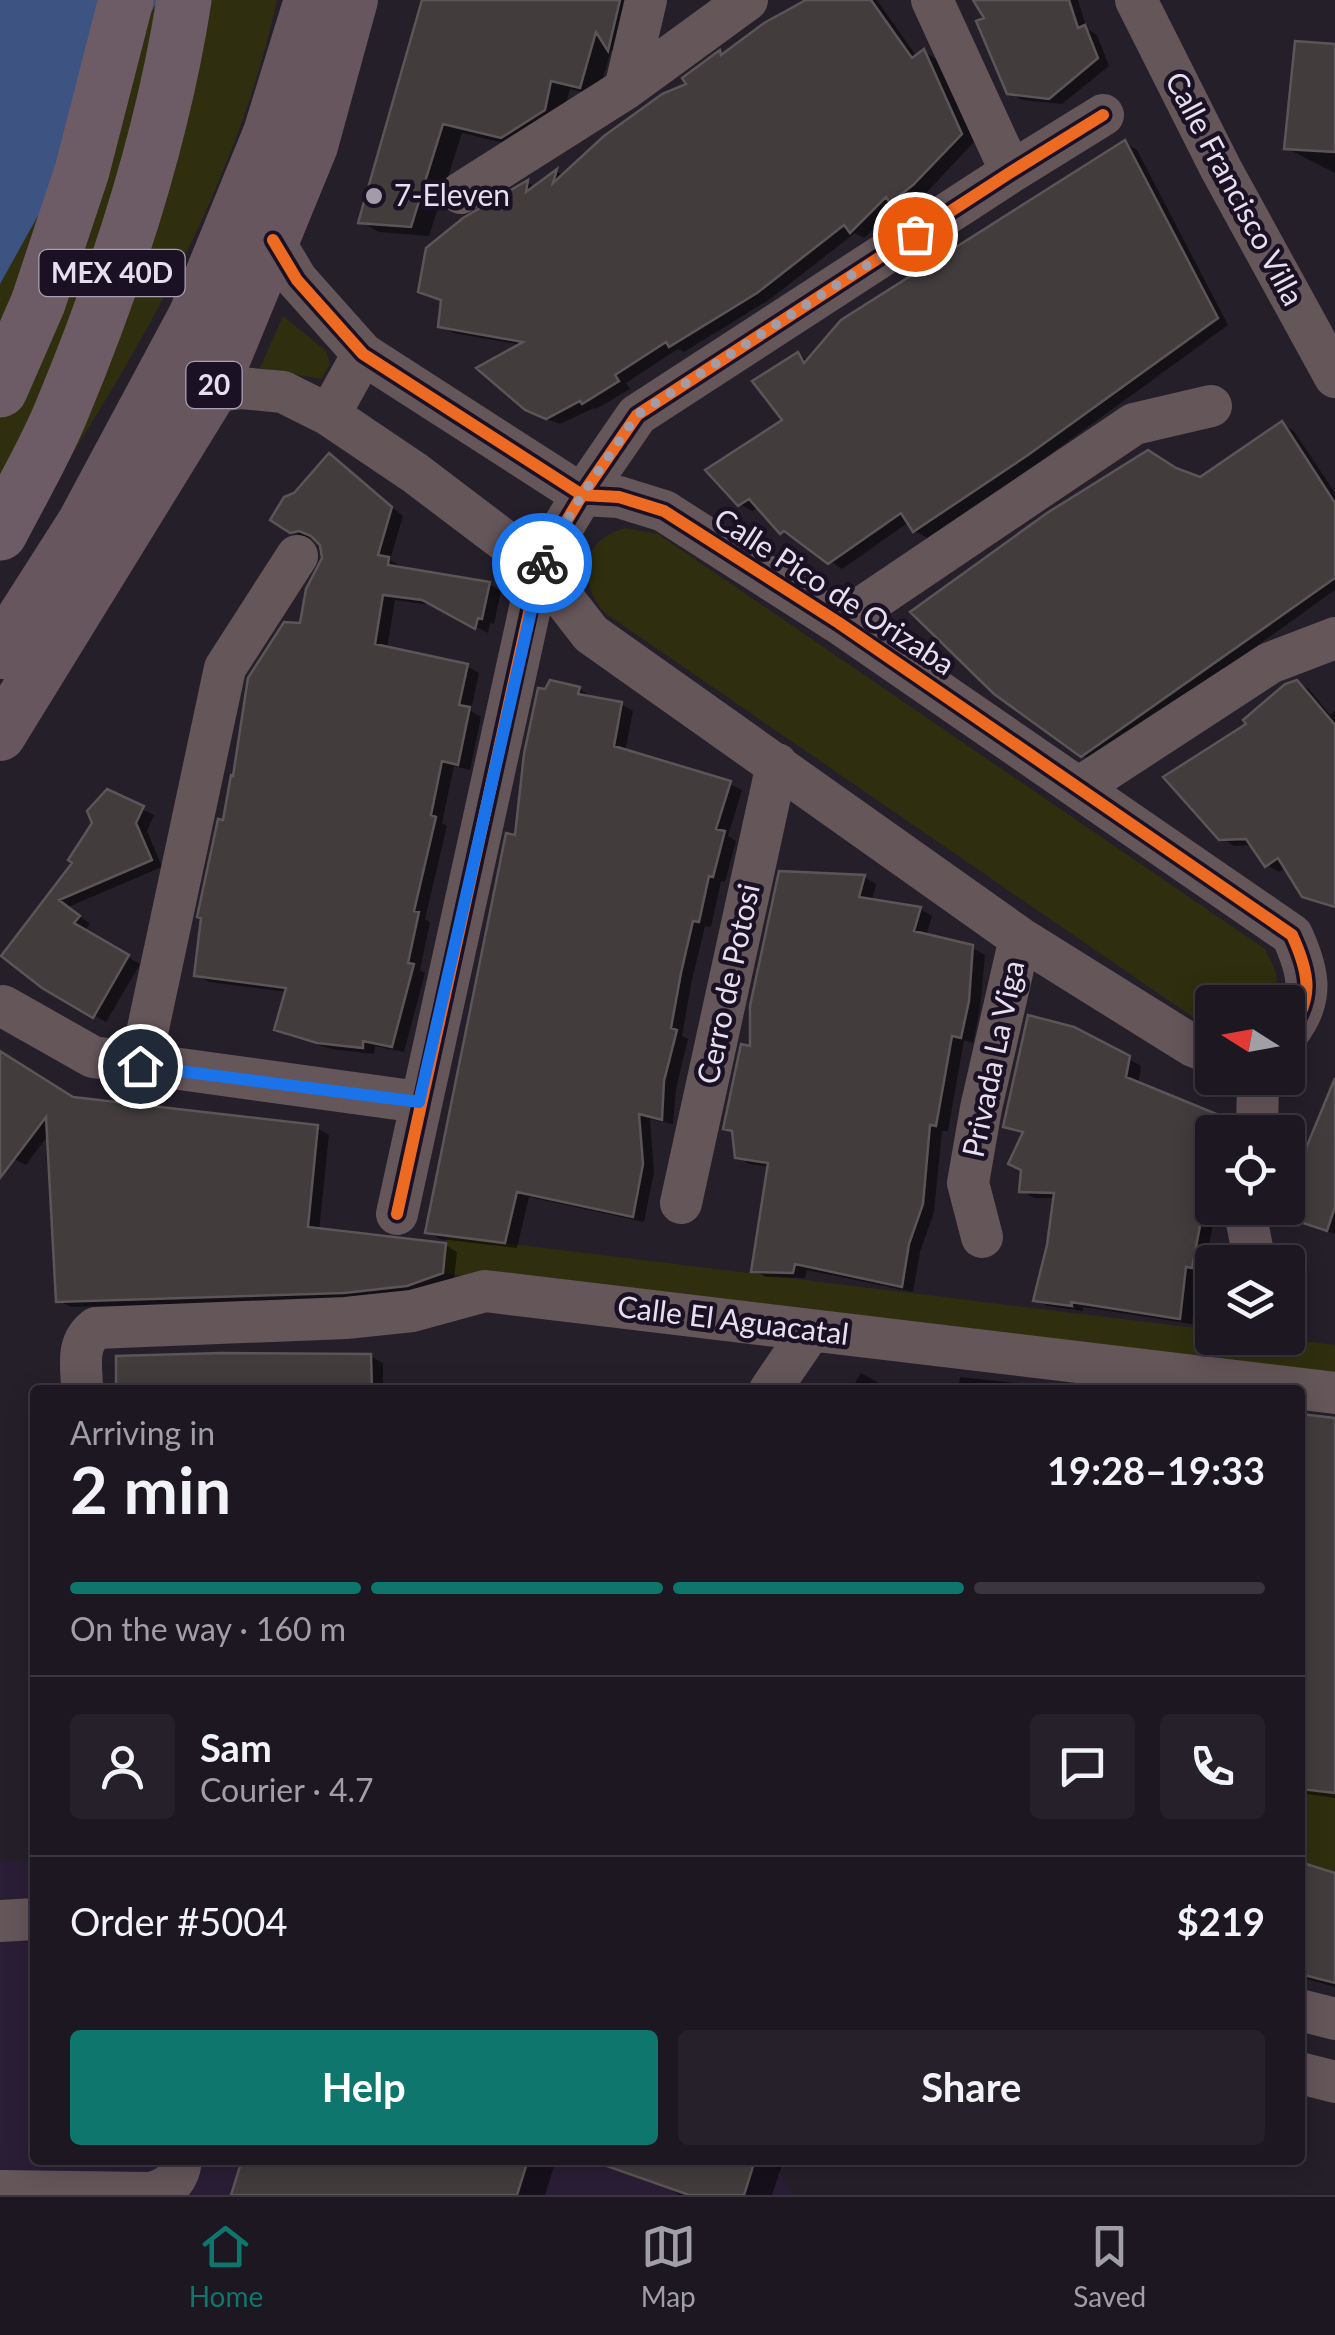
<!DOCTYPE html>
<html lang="en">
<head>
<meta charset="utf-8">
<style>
	body { margin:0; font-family:Lato,sans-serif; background:#252029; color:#f1f3f6; height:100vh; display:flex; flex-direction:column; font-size:38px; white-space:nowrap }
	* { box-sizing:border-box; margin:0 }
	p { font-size:32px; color:#a09fa5 }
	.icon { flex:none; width:55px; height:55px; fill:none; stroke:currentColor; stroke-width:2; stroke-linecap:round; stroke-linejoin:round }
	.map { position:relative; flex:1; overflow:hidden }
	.details { position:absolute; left:30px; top:1385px; width:1275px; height:780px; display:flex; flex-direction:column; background:#1c1720; border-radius:10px; box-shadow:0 5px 25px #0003,0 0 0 2px #3a363e }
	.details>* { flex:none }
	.needle { width:65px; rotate:281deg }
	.tools { position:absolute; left:1195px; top:985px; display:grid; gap:20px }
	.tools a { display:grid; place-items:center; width:110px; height:110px; border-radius:10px; background:#1c1720; box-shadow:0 5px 25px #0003,0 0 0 2px #3a363e; font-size:50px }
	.pin { position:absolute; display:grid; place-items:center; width:85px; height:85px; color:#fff; margin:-42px; border:5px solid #fff; border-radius:50%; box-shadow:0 2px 10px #0007 }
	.courier { position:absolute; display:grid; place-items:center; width:100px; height:100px; margin:-50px; border:8px solid #1a73e8; border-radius:50%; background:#fff; color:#222; box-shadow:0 2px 12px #0007 }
	.overview em { font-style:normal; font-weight:700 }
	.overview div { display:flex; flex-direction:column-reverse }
	.overview { display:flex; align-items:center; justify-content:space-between; height:170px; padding:0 40px }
	h1 { font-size:65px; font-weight:700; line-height:75px }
	.bar { display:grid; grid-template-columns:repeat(4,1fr); gap:15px 10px; align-content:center; height:120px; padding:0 40px }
	.bar i { height:12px; border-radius:8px; background:#3a363e }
	.bar .on { background:#0f766e }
	.bar p { grid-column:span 4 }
	.line { display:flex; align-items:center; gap:25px; padding:0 40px; border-top:2px solid #3a363e }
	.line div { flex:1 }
	.round { display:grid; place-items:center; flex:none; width:105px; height:105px; border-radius:10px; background:#252029 }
	.primary-button { display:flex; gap:20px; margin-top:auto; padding:20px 40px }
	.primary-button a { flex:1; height:115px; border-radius:10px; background:#0f766e; color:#fff; font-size:40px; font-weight:700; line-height:115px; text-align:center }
	.primary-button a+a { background:#252029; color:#f1f3f6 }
	.tab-bar { display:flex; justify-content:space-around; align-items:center; height:140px; border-top:2px solid #3a363e; background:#1c1720; font-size:28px; color:#a09fa5 }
	.tab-bar a { display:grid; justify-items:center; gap:5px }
	.tab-bar .on { color:#0f766e }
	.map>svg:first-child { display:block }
	.built { fill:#2a1e36 }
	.green { fill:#2f2f0f }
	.water { fill:#3d5382 }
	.shadow { fill:#0007 }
	.building { fill:#423c3d; stroke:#5c5557; stroke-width:2.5 }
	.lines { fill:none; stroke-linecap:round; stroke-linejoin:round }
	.minor { stroke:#65565a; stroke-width:42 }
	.major { stroke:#67565d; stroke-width:52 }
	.highway { stroke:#6d5c65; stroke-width:55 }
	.cycleway-casing { stroke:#1b1125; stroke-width:19 }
	.cycleway { stroke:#ed6a23; stroke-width:12 }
	.done { stroke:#a29ca9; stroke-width:10; stroke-dasharray:0 18 }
	.route { stroke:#1a73e8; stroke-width:12 }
	.poi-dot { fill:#a29ca9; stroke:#1b1125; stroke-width:4 }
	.labels { text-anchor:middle; stroke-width:9; stroke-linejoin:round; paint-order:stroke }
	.shield { fill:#1b1125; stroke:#a9a1b1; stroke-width:2.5 }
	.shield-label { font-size:28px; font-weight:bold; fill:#e6dfed }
	.street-label { font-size:30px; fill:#e6dfed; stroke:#1b1125 }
	.poi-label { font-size:30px; fill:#e6dfed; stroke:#1b1125; text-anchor:start }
</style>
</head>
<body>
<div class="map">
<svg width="1335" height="2195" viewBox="0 0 1335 2195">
	<rect width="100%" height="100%" fill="#251f2a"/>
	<path class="built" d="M0 1861H35V2160H771L794 2195H0Z"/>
	<path class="green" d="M0 0H277C233 203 116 393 0 563Z
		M283 316 326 351 330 364 321 379 260 368Z
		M625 528 658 534 1265 949 1276 972 1278 1002H1212V1028L1200 1022 605 613C577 581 579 541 625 528Z
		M447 1236 1212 1330V1338H1277L1335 1345V1383L443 1273Z
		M1300 1789 1335 1793V1873L1300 1862Z"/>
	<path class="water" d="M0 0H158L0 284Z"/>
	<path class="shadow" d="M425 0H632L626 59 611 50 598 96 570 89 562 120 520 147 462 133 429 236 379 232 361 222Z
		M807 0H877L917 57 924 52 937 59 974 142 927 192 904 208 898 205 864 238 855 233 770 299 684 352 678 349 626 383 630 389 596 409 594 408 560 424 541 417 522 345 453 333 440 325 443 302 421 291 465 220 528 183 536 187 557 172 564 176 690 85 721 53 724 56Z
		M977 0H1078L1087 29 1097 35 1109 66 1062 104 1022 100 1009 92 988 19Z
		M1335 46V173L1286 148Z
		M1125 143 1137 150 1228 325 1041 461 927 538 915 531 909 522 842 569 796 537 793 539 781 532 759 507 752 511 740 504 786 421 798 355 809 361Z
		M1282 424 1294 431 1335 493V590L1094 762 1082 755 1177 471 1200 479Z
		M329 456 403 516 390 560 400 566 399 569 489 584 501 591 494 624 490 623 488 633 437 606 395 600 387 649 467 666 479 673 471 711 481 717 470 770 454 766 442 823 447 826 425 919 430 922 420 970 425 973 404 1052 375 1046 374 1054 332 1049 289 1036 277 1029 288 992 209 982 197 975 225 823 303 626 324 559 322 544 313 537 304 538 273 519Z
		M1296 682 1309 689 1330 715 1335 711V908L1304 895 1286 867 1279 872 1267 865 1253 845 1234 846 1221 838 1250 724Z
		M579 689 591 696 590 699 621 704 633 711 625 752 730 784 742 790 728 836 736 841 725 882 721 881 711 927 705 926 692 980 682 1036 688 1039 676 1089 673 1124 650 1119 654 1172 644 1222 529 1197 517 1248 440 1239 428 1232 517 838Z
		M142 809 154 815 147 831 162 867 68 907 90 924 84 932 140 964 106 1022 43 986 4 955Z
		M864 877 876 884 872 901 920 909 932 916 926 936 972 948 985 955 980 1009 973 1043 964 1040 948 1131H942L934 1212 920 1252 913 1292 807 1270 805 1278 766 1277 754 1270 770 1167 749 1164 737 1157 735 1133 726 1128 752 1049Z
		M0 1053 74 1100 317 1128 329 1135 319 1231 445 1245 457 1252 454 1279 421 1292 358 1299 71 1307 58 1300 49 1134 26 1165 0 1152Z
		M1129 1059 1141 1066 1138 1085 1229 1124 1227 1132H1212L1214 1218 1204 1273 1198 1272 1192 1324 1083 1307V1311L1047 1306 1036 1299 1050 1245 1056 1198H1034L1022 1191 1025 1134 1006 1126Z
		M1335 1126V1234L1288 1216Z
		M370 1356 383 1363V1390H119Z
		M861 1373 891 1390H851Z
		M960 1377 1024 1384 1034 1390H958Z
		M1304 1417 1335 1420V1798L1300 1793V1449Z
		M1300 1865 1335 1876V1987L1300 1977Z
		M245 2160H556L545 2195H234Z
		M658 2160H773L782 2165 772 2195H680L651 2179Z"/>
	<path class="building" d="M422 0H620L608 51 596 32 580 88 551 81 545 110 501 138 443 124 411 227 358 223Z
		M806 0H871L912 58 924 49 962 134 913 185 890 203 886 197 850 233 844 225 757 293 669 347 666 342 615 375 619 381 582 404 580 401 546 419 525 410 476 368 523 342 438 327 441 300 418 292 426 248 463 218 528 180 526 192 557 169 553 183 604 136 662 94 686 84 682 78 720 50 721 55 764 23Z
		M973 0H1069L1078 28 1085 25 1098 58 1049 99 1007 94 976 21 984 18Z
		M1295 41 1335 44V152L1284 149Z
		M1125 140 1218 318 1028 455 913 532 901 513 828 564 784 531 780 534 749 499 738 506 705 470 782 420 752 381 798 352 804 363 841 320Z
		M1282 421 1335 503V578L1081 757 994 694 910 612 1047 513 1148 450 1176 468 1200 477Z
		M329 453 392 507 378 555 389 557 388 565 490 582 482 619 478 618 475 629 422 600 383 595 375 644 468 664 459 705 470 707 458 765 442 761 431 815 436 817 414 911 419 912 408 963 414 964 392 1047 363 1041V1048L317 1043 274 1030 286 988 194 976 201 918 197 917 218 819 223 820 231 775 233 776 248 678 284 622 300 623 306 589 322 558 320 545 311 536 299 531 290 533 270 520 284 497 294 493Z
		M550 680 580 687 578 694 622 702 614 746 731 781 716 829 725 831 713 877 709 876 699 922 693 921 681 973 671 1028 677 1030 664 1081 662 1120 639 1114 643 1164 633 1217 517 1192 505 1243 425 1233 506 833 515 835 524 754 538 688 545 689Z
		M1297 680 1335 725V907L1302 897 1278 858 1265 867 1246 839 1219 840 1163 777 1246 724 1243 720 1285 684Z
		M107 789 144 806 136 823 152 860 59 900 80 916 74 923 129 955 93 1018 42 988 1 956 72 863 68 860 92 823 87 811Z
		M779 871 865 875 859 897 921 907 914 931 973 945 969 1001 961 1038 952 1036 936 1126 930 1125 923 1204 909 1244 902 1287 795 1264 793 1273 751 1272 768 1163 735 1158 732 1131 723 1129 741 1044 750 1046V1006Z
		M1028 1015 1074 1027 1130 1056 1126 1077 1219 1115 1201 1177 1203 1210 1192 1268 1186 1267 1180 1319 1071 1302 1072 1306 1033 1301 1047 1245 1054 1193 1019 1192 1021 1170 1008 1164 1023 1132 1003 1127Z
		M0 1051 73 1097 318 1125 308 1227 446 1243 443 1273 407 1286 344 1293 56 1302 46 1117 0 1178Z
		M1335 1078V1207L1327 1231 1285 1217 1302 1158Z
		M221 1353 371 1354 372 1390H116V1356Z
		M1301 1414 1335 1418V1793L1300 1789Z
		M1300 1862 1335 1873V1983L1300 1974Z
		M242 2160H528L517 2195H231Z
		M602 2160H755L744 2195H689L601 2164Z"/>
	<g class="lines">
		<path class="minor" d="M932 0 1011 172
			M1136 0 1221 169 1335 377
			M625 89 646 0
			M461 193 625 89 747 0
			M273 240 297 280 363 354 582 495 619 497 664 511 839 623 1292 935C1309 972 1315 999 1288 1033
			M211 392 241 388 283 392 329 415 415 473 539 567 591 634 1020 938 1193 1046 1212 1054
			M329 415 363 354
			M839 623 1134 424 1211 406
			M1080 787 1270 663 1335 638
			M3 1006 93 1057 419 1102
			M140 1066 225 668 297 556
			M1257 1132 1258 1078
			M681 1203 777 764
			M1244 1208 1255 1262
			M397 1214 539 567 582 495 637 415 1011 172 1103 115
			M982 1237 968 1183 981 1108 1020 938
			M82 1390C82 1366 75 1344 96 1328L346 1318 412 1311 485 1291 1335 1393
			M770 1390 811 1330
			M0 1921 35 1919
			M1300 2010 1335 2019
			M1300 2073 1335 2082
			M0 2191 150 2193C169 2189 179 2180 181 2160"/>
		<path class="major" d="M0 653 83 523 194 316 269 133 310 0
			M0 735 211 392 312 146 352 0"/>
		<path class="highway" d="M0 390 38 303 82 171 126 0
			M0 533C21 492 45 452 62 410 117 278 162 141 184 0"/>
		<g class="cycleway-casing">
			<path id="cycleway" d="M273 240 297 280 363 354 582 495 619 497 664 511 839 623 1292 935C1309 972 1315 999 1288 1033
				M397 1214 539 567 582 495 637 415 1011 172 1103 115"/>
		</g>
		<use href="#cycleway" class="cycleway"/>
	</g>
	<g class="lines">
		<path class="done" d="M542 563 582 495 637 415 915 234"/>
		<path class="route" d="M140 1066 419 1102 542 563"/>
	</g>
	<circle class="poi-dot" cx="374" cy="196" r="10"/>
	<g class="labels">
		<g class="shield">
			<rect x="39.5" y="250" width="145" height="46" rx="8"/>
			<rect x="186.5" y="362" width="55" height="46" rx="8"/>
		</g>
		<g class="shield-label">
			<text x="112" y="283">MEX 40D</text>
			<text x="214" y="395">20</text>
		</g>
		<g class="street-label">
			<text transform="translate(1234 189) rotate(62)" y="10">Calle Francisco Villa</text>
			<text transform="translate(834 592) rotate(33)" y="10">Calle Pico de Orizaba</text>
			<text transform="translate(729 984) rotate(-78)" y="10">Cerro de Potosi</text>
			<text transform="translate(994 1059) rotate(-78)" y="10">Privada La Viga</text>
			<text transform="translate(733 1321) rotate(7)" y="10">Calle El Aguacatal</text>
		</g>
		<g class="poi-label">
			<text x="394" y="206">7-Eleven</text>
		</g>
	</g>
</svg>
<div class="tools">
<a><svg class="needle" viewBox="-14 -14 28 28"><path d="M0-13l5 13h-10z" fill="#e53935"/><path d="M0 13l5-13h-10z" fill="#a09fa5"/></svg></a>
<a><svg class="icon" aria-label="locate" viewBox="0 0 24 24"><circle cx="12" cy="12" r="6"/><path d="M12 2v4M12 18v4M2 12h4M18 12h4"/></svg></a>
<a><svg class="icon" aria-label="layers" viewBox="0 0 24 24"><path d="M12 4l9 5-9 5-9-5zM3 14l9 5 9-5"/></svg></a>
</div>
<div class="pin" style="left:915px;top:234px;background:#ea580c"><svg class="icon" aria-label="bag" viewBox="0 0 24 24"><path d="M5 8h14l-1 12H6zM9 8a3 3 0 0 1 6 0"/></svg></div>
<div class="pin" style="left:140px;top:1066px;background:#1f2937"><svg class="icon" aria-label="home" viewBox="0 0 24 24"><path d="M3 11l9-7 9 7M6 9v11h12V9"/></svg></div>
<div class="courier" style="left:542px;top:563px"><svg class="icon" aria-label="bike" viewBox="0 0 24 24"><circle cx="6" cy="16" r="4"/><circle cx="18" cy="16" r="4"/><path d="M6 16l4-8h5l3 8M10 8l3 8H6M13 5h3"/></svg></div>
<section class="details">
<div class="overview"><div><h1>2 min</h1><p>Arriving in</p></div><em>19:28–19:33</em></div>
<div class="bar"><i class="on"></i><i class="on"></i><i class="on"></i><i></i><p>On the way · 160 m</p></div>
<div class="line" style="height:180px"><a class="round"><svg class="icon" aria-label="person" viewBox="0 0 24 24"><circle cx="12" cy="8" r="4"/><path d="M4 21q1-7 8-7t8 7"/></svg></a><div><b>Sam</b><p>Courier · 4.7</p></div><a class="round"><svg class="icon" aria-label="chat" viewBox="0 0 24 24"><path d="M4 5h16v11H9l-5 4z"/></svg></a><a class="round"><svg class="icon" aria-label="phone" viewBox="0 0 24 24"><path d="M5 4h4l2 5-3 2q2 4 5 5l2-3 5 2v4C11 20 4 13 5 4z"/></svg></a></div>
<div class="line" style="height:130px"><div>Order #5004</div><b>$219</b></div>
<div class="primary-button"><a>Help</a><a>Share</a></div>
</section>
</div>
<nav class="tab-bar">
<a class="on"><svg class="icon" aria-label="home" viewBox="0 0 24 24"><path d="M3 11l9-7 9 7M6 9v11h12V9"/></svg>Home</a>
<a><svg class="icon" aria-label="map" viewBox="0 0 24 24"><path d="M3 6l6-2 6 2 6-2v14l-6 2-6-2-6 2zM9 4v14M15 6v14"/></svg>Map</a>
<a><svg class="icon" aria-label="saved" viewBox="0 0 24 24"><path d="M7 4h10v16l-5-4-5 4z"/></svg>Saved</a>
</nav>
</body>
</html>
